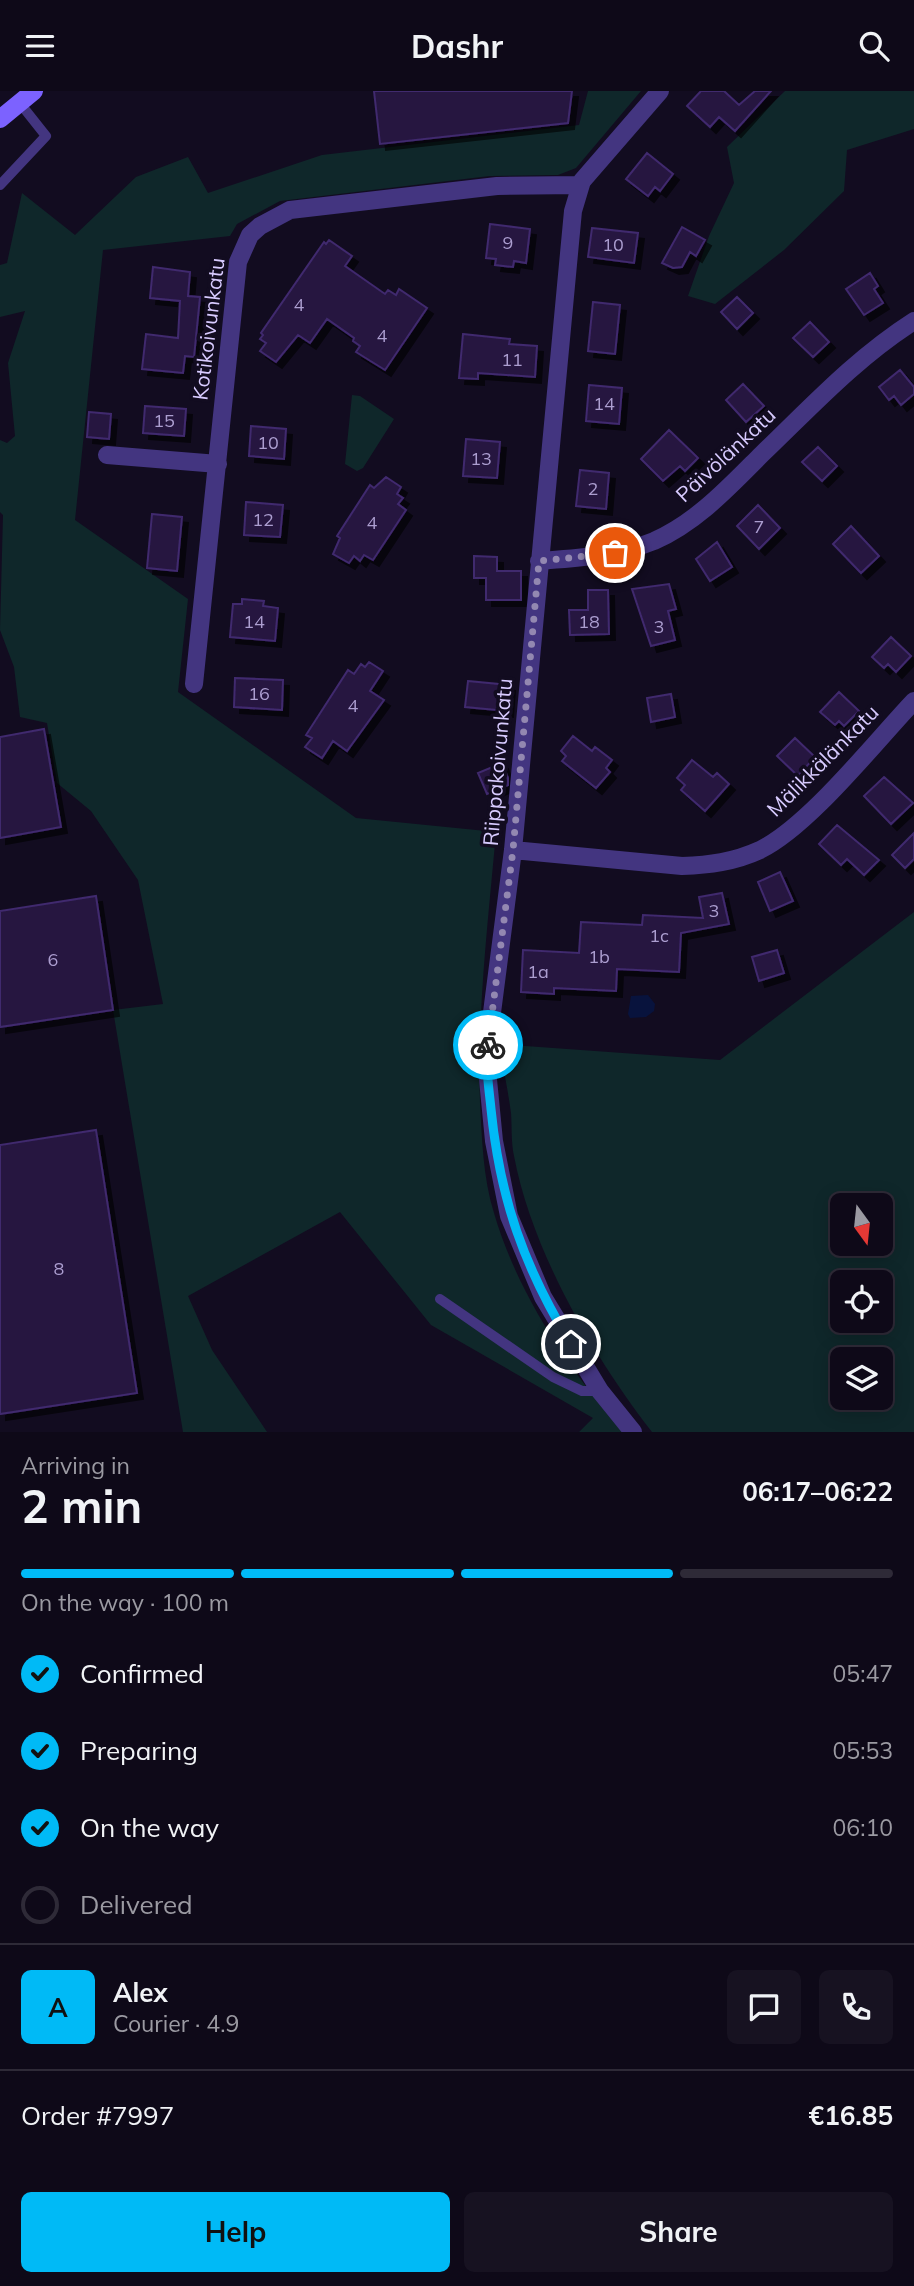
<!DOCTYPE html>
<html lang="en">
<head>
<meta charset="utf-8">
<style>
	body { margin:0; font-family:Mulish,sans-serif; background:#171221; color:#f1f3f6; height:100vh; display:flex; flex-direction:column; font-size:26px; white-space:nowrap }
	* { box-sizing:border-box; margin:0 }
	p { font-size:23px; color:#9b9aa2 }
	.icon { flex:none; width:38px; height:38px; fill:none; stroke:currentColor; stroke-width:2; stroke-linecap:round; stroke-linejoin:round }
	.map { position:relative; height:1341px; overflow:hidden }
	.details { display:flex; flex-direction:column; background:#0e0918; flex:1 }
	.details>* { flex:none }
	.needle { width:46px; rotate:165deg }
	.controls { position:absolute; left:830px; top:1102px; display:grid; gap:14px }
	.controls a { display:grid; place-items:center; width:63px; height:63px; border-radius:10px; background:#0e0918; box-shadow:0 4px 18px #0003,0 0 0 2px #2e2a37; font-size:35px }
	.pin { position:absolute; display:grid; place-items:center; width:60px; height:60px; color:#fff; margin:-30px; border:4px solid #fff; border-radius:50%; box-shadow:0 2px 7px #0007 }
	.courier { position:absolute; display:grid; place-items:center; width:70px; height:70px; margin:-35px; border:5px solid #00baf6; border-radius:50%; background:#fff; color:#222; box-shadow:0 2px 9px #0007 }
	.summary em { font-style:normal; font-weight:700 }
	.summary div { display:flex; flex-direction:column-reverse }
	.summary { display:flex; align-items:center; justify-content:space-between; height:119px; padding:0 21px }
	h1 { font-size:46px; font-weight:700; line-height:52px }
	.bar { display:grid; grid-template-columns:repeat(4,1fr); gap:10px 7px; align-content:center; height:84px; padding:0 21px }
	.bar i { height:9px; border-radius:5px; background:#2e2a37 }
	.bar .active { background:#00baf6 }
	.bar p { grid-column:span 4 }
	.line { display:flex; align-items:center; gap:18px; padding:0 21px; border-top:2px solid #2e2a37 }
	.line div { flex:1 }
	.round { display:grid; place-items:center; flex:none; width:74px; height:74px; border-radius:10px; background:#171221 }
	ol { padding:0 21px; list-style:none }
	li { display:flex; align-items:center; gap:21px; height:77px }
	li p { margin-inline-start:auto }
	li .icon { padding:7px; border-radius:50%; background:#00baf6; color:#111; stroke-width:4 }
	li:last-child { color:#9b9aa2 }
	li i { width:38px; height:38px; border:4px solid #2e2a37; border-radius:50% }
	.action { display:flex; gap:14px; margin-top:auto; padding:14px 21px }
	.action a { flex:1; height:80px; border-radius:10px; background:#00baf6; color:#111; font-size:28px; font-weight:700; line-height:80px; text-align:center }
	.action a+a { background:#171221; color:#f1f3f6 }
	header { display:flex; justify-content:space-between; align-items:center; height:91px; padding:0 21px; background:#0e0918; font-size:32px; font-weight:700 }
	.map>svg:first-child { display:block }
	.green { fill:#0f272a; fill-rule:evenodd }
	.water { fill:#08133d }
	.building { fill:#261741; stroke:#40296e; stroke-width:2; filter:url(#shadow) }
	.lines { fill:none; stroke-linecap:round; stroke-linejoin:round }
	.lane { stroke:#433580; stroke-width:10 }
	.street { stroke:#433580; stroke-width:18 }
	.secondary { stroke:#7c62ff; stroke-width:18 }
	.done { stroke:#9388b1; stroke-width:7; stroke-dasharray:0 12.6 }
	.route { stroke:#00baf6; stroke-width:9 }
	.labels { text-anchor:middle; stroke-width:7; stroke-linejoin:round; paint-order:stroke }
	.number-label { font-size:18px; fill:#ac9ed0 }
	.street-label { font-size:21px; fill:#d8cbff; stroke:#120c20 }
</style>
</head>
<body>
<header><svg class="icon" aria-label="menu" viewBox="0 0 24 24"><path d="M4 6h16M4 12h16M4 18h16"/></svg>Dashr<svg class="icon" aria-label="search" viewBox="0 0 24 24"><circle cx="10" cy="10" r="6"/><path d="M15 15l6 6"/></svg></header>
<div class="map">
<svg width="914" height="1341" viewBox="0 0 914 1341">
	<defs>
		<filter id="shadow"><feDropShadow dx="6" dy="6" stdDeviation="0" flood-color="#0009"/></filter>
	</defs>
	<rect width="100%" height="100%" fill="#120c20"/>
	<path class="green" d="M588 0H641L576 77 558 84 490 85 280 110 237 133 230 145 103 159 75 429 188 508 178 601 356 727 496 741C488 832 477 921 480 1012 482 1048 483 1087 494 1122 518 1204 568 1276 622 1341H579L593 1327 431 1234 340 1121 188 1205 212 1259 267 1341H183L113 919 163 913 138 789 91 720 57 692 47 632 20 626 14 576 0 539 3 424 0 421V349L7 352 15 345 8 272 25 220 0 226V174L7 172 22 102 75 144 136 86 188 66 208 102 322 64 579 34Z
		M785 0H914V38L847 59 844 100 784 159 715 213 688 205 709 145 734 92 727 56Z
		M352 304 360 305 394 328 363 377 357 380 345 373Z
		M914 821V1341H652C593 1265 532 1160 514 1065 511 1051 512 1036 511 1022 508 999 503 976 499 953L720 969ZM842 1115H880V1153H842ZM842 1192H880V1230H842ZM842 1269H880V1307H842Z"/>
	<path class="water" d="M648 904 655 913 654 920 646 926 630 927 628 923 631 905Z"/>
	<path class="building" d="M374 0H572L568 32 380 53Z
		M701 0H724L739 14 755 0H771L735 40 719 26 710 36 687 15Z
		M647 62 673 83 660 100 655 96 648 105 626 88Z
		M490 133 530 138 526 172 514 170 513 176 495 174 496 168 486 167Z
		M682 136 705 149 696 165 690 161 682 176 673 177 662 172Z
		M592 137 638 142 634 172 588 166Z
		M329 149 352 165 345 175 385 203 388 199 396 204 399 198 427 217 385 279 356 261 360 255 353 250 354 247 327 228 310 252 298 244 276 271 260 260 266 252 260 248 263 244 261 242 324 151 326 153Z
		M153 176 190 181 188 205 200 206 194 266 185 265 183 282 142 278 146 243 178 247 180 210 150 207Z
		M870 182 878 195 874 198 883 212 864 224 846 198Z
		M737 206 753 222 737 238 721 221Z
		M593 211 620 214 615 263 588 260Z
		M810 231 829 251 813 266 793 247Z
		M463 243 510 248 509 253 537 255 535 286 478 282V288L459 287Z
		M900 279 914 296V303L901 314 894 305 889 309 879 296Z
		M743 293 764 315 746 331 726 309Z
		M589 294 622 297 619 333 586 330Z
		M145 315 186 318 184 345 143 342Z
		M89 321 111 323 109 348 87 346Z
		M251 335 286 338 284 368 249 365Z
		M669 339 698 367 685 380 680 375 663 390 641 368Z
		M466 348 500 351 497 387 463 385Z
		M818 356 837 375 822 390 802 371Z
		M580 379 609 382 606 418 576 415Z
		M386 386 401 396 397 403 403 407 398 413 406 419 373 469 364 464 360 470 354 465 349 472 333 463 340 447 337 445 370 394 374 397Z
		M246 411 283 414 280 446 244 444Z
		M758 414 780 437 759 458 737 435Z
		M152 423 182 426 177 480 147 477Z
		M851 435 879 465 861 482 833 453Z
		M717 451 732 476 710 490 696 468Z
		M474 465 497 466V480H521V509H486V487H474Z
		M669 493 676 518 668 520 675 549 651 555 632 498Z
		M588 499H608L609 543 570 544 569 519H588Z
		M242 508 264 510 263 515 278 517 275 550 230 546 233 513H242Z
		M891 546 911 565 896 581 888 573 884 577 872 566Z
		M369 571 383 580 370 600 384 609 347 660 333 650 322 667 305 656 312 647 306 644 348 579 354 583 361 573 365 576Z
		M235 587 283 589 282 619 234 616Z
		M468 590 509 594 507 620 465 616Z
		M839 601 859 620 844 635 839 630 835 634 820 621Z
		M671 603 675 626 651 631 647 607Z
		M44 638 61 736 0 747V646Z
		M573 645 592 660 595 656 612 669 606 677 610 681 596 697 562 670 566 665 561 660Z
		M795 647 815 666 798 685 777 665Z
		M692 669 713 686 717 682 729 693 705 720 681 699 685 694 677 687Z
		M502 672 508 687V694L487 703 478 682Z
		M884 686 913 712 891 733 864 705Z
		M837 734 879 769 864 784 847 768 841 774 819 753Z
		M914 742V768L905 777 892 764Z
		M780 781 793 810 770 820 758 791Z
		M722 802 729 833 681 842 679 881 617 878 616 900 554 897V903L521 901 523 859 579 862 581 831 642 834 643 824 703 827 699 806Z
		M96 805 113 919 0 936V820Z
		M777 859 784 882 759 890 752 866Z
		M96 1039 137 1302 0 1323V1054Z"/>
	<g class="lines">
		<path class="lane" d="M0 94 46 45 19 11
			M440 1208 553 1286 582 1300H600"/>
		<path class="street" d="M107 364 218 373
			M539 470C578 467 617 465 654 450 697 431 729 396 762 363 811 316 856 267 914 230
			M194 593 238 171 250 144 260 135 290 119 497 95 580 94
			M513 759 682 775C709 774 734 771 760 759 809 735 875 651 914 610
			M633 1341 600 1300 543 1206 509 1125 494 1050 486 968 513 759 573 120 582 90 660 0"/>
		<path class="secondary" d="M0 28 34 0"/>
	</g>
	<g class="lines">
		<path class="done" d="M488 954 513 759 539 470 615 462"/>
		<path class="route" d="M488 954C485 975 489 997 491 1018 500 1108 524 1176 571 1253"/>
	</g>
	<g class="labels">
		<g class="number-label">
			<text x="508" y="158">9</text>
			<text x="613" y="160">10</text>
			<text x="299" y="220">4</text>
			<text x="382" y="251">4</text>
			<text x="512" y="275">11</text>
			<text x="604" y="319">14</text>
			<text x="164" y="336">15</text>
			<text x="268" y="358">10</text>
			<text x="481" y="374">13</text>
			<text x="593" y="404">2</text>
			<text x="263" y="435">12</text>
			<text x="372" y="438">4</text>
			<text x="759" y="442">7</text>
			<text x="254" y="537">14</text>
			<text x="589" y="537">18</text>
			<text x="659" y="542">3</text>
			<text x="259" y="609">16</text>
			<text x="353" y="621">4</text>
			<text x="714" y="826">3</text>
			<text x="659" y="851">1c</text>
			<text x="599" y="872">1b</text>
			<text x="53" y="875">6</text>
			<text x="538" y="887">1a</text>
			<text x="59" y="1184">8</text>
		</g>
		<g class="street-label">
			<text transform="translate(209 238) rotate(-83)" y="7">Kotikoivunkatu</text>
			<text transform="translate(726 364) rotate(-43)" y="7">Päivölänkatu</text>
			<text transform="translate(823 670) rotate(-45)" y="7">Mälikkälänkatu</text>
			<text transform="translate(498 671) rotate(-85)" y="7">Riippakoivunkatu</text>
		</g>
	</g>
</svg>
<div class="controls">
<a><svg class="needle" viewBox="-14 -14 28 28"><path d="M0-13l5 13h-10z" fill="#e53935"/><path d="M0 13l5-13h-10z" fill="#9b9aa2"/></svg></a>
<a><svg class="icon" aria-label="locate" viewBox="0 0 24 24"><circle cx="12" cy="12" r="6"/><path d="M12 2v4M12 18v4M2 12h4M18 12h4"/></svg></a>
<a><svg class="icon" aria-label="layers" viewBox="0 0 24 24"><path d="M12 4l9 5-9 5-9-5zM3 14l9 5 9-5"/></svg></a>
</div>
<div class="pin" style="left:615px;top:462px;background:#ea580c"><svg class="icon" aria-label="bag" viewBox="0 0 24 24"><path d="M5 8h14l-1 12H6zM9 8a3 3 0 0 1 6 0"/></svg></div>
<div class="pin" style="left:571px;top:1253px;background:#1f2937"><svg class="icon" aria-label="home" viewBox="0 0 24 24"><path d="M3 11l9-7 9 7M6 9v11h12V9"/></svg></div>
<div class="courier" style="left:488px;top:954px"><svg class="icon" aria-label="bike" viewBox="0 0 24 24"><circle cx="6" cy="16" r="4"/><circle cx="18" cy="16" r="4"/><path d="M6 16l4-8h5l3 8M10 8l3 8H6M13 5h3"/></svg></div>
</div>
<section class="details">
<div class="summary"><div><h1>2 min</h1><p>Arriving in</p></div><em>06:17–06:22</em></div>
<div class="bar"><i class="active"></i><i class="active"></i><i class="active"></i><i></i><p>On the way · 100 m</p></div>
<ol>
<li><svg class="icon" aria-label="check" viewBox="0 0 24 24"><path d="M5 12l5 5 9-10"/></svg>Confirmed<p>05:47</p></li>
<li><svg class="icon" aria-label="check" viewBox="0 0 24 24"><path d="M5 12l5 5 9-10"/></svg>Preparing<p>05:53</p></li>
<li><svg class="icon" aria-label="check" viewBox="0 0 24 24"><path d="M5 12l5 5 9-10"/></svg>On the way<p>06:10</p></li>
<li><i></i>Delivered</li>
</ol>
<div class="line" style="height:126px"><b class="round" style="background:#00baf6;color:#111">A</b><div><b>Alex</b><p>Courier · 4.9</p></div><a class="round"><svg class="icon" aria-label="chat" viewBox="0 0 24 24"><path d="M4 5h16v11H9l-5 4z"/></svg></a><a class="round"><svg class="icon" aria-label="phone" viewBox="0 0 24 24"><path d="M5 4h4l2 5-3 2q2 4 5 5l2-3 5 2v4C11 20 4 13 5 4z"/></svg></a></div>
<div class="line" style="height:91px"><div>Order #7997</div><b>€16.85</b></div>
<div class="action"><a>Help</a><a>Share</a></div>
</section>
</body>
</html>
